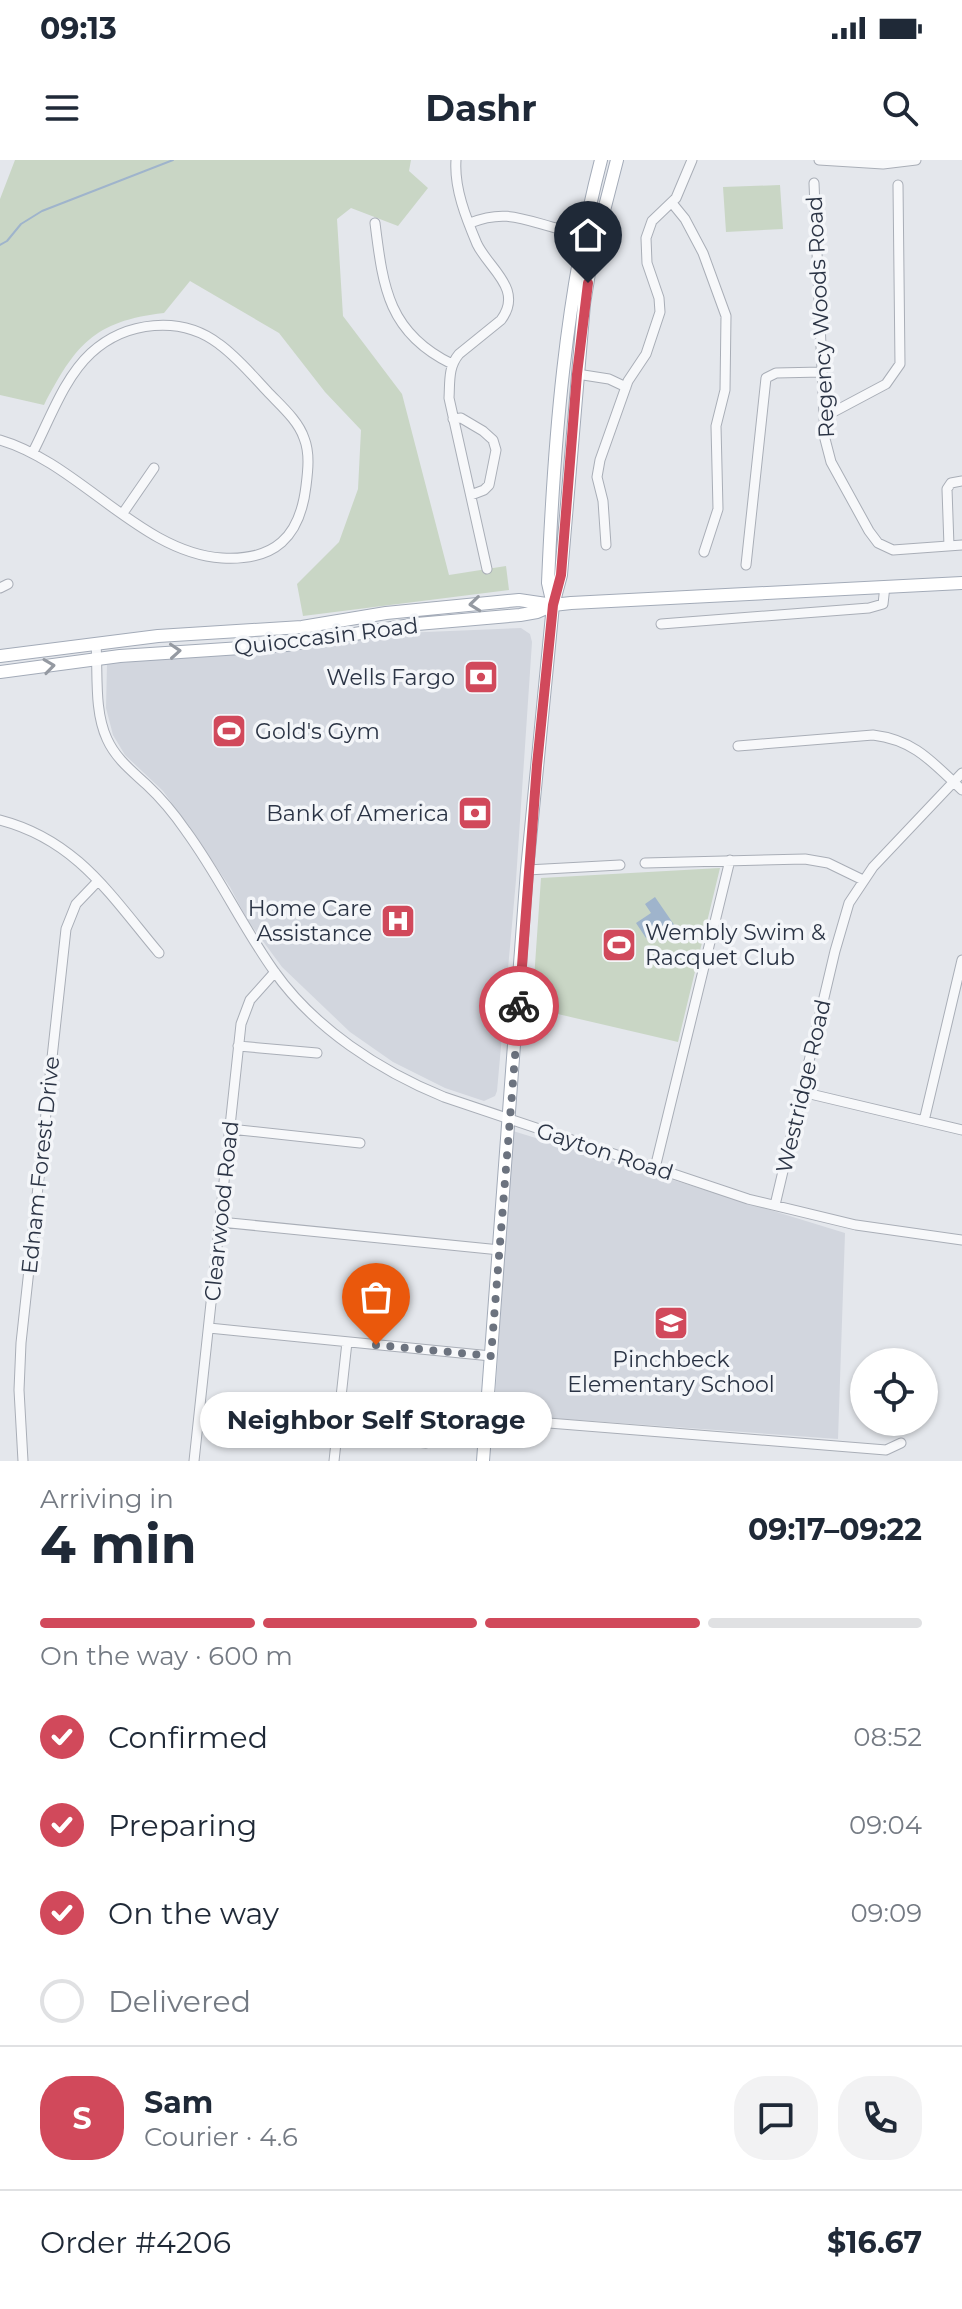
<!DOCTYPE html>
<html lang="en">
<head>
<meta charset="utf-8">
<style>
	body { margin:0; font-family:Montserrat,sans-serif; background:#f2f2f3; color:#1f2937; height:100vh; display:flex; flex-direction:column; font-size:30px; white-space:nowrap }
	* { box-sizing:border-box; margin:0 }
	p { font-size:26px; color:#747a83 }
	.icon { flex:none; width:44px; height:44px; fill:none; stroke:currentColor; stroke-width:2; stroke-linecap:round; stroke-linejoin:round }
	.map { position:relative; height:1301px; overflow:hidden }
	.drawer { display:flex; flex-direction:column; background:#fff; flex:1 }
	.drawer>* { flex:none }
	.tools { position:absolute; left:850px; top:1188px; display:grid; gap:16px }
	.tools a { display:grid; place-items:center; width:88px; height:88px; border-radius:50%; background:#fff; box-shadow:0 2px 6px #0004; font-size:40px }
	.pin { position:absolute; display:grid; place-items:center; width:68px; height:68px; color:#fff; margin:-82px -34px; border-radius:50% 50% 50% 0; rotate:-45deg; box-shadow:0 0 8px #0007 }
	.pin .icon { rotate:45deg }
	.courier { position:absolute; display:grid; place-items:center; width:80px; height:80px; margin:-40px; border:6px solid #d1495b; border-radius:50%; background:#fff; color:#222; box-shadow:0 2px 10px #0007 }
	.bubble { position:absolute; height:56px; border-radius:28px; background:#fff; box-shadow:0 2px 6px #0004; font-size:26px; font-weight:700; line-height:56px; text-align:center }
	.headline em { font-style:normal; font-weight:700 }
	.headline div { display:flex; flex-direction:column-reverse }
	.headline { display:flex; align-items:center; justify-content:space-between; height:136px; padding:0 40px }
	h1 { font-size:52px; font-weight:700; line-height:60px }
	.bar { display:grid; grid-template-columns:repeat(4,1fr); gap:12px 8px; align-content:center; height:96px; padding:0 40px }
	.bar i { height:10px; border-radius:6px; background:#e0e1e3 }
	.bar .on { background:#d1495b }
	.bar p { grid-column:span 4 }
	.line { display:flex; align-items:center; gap:20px; padding:0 40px; border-top:2px solid #e0e1e3 }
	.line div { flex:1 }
	.round { display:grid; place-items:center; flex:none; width:84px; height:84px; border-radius:32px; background:#f2f2f3 }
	ol { padding:0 40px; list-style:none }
	li { display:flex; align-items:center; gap:24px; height:88px }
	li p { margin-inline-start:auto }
	li .icon { padding:8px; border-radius:50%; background:#d1495b; color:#fff; stroke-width:4 }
	li:last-child { color:#747a83 }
	li i { width:44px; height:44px; border:4px solid #e0e1e3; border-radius:50% }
	.status { display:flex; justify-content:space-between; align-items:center; height:56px; padding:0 40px; background:#fff; direction:ltr }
	.status svg { height:22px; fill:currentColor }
	header { display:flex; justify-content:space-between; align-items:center; height:104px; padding:0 40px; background:#fff; font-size:36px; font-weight:700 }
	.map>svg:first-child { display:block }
	.built { fill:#d2d6de }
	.green { fill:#c9d6c5 }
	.water { fill:#9fb4cc }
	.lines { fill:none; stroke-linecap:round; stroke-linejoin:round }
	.stream { stroke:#9fb4cc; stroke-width:2 }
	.minor-casing { stroke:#a9aeb7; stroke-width:11 }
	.major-casing { stroke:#a3abb8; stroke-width:14 }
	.minor { stroke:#f7f8fa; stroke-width:9 }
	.major { stroke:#fff; stroke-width:12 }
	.oneway { stroke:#959aa2 }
	.done { stroke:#6c737f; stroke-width:8; stroke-dasharray:0 14.4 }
	.route { stroke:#d1495b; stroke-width:10 }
	.labels { text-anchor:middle; stroke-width:7; stroke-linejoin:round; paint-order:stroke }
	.street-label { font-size:22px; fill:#2b3445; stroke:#f4f6f9 }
	.poi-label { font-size:22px; fill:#2b3445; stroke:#f4f6f9; text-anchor:end }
</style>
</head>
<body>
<div class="status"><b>09:13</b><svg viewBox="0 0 49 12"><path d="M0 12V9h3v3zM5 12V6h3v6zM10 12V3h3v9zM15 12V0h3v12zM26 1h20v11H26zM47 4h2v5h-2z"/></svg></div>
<header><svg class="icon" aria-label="menu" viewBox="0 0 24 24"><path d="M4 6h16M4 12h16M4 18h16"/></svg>Dashr<svg class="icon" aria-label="search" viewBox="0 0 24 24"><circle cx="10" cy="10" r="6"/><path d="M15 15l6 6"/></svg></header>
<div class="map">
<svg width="962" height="1301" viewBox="0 0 962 1301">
	<rect width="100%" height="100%" fill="#e4e7ec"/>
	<path class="built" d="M521 468 530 474 532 482 516 720 497 931 495 936 484 941 445 928 393 902 350 872 282 807 248 761 230 727 179 653 163 631 125 595 113 575 106 548 107 504 319 485 402 473Z
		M513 971 845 1073 838 1279 494 1254Z"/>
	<path class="green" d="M15 0H411L409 11 428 28 398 66 351 48 337 59 343 156 402 234 449 415 506 406 509 430 303 456 297 424 339 382 358 329 361 270 325 232 279 173 190 121 164 153C93 161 75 186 44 245L0 235V39Z
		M780 25 783 69 726 72 723 27Z
		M720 708 678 882 532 848 541 718Z"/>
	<path class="water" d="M655 737 677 769 671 774 664 765 646 778 636 763 651 753 645 744Z"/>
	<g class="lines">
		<path class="stream" d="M0 85 7 81 21 64 42 51 173 0"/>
		<g class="minor-casing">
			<path id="minor" d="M456 0C454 28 466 58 477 84 489 109 524 129 501 160L459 194C448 207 450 222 449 238L487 409
				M819 0 883 4 916 0
				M814 23 825 279 831 302 869 371 878 383 893 390 962 385
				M672 43 685 59 703 93 726 156 725 230 716 266 718 349 704 392
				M375 63C383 127 388 173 452 204
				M470 63C503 50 520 58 552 67 564 71 578 72 590 74
				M577 214 609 219 626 227
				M824 257 886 224 900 204 898 25
				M453 259 461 258 483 271 493 280 496 290 489 325 484 330 471 335
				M0 280C79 303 141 393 222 398 275 401 300 377 306 326 308 310 310 293 304 278 298 260 280 245 267 231 252 215 237 197 219 184 181 155 126 161 91 193 64 218 50 259 33 292
				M123 353 154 308
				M606 385 603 341 597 317 600 300 628 221 646 194 660 152 659 138 647 103 646 78 652 61 676 38 692 0
				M949 386 947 329 951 323 962 321
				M746 405 766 218 776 213 822 212
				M0 428 8 424
				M661 464 869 448 883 444 885 426
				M96 483C98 514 94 551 107 579 116 599 132 611 147 625 162 639 175 655 186 671 219 716 242 766 274 811 314 868 380 911 444 937L748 1039 856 1065 962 1080
				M738 586 873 575C915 580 933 603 962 630
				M0 660C77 680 111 736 159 793
				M645 703 805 699 828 703 863 720
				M527 710 620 705
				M238 886 317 893
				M802 932 962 970
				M924 961 962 800
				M230 969 360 983
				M655 1008 730 700
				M775 1045 835 791 849 743 873 707 962 613
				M220 1062 500 1090
				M209 1168 491 1196
				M199 1259 426 1283 435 1281 461 1262 487 1258 886 1290 901 1283
				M23 1301 19 1230 21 1183 66 769 76 744 98 721
				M194 1301 241 864 250 840 275 812
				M334 1301 347 1182"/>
		</g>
		<g class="major-casing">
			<path id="major" d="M553 445 548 423C554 280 565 138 601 0
				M0 496 158 476 302 467 386 453 519 440 553 445
				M0 512 120 496 286 485 417 464 520 455 537 452 553 445 571 443 962 423
				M483 1301 527 710 553 445 561 415 584 144 591 101 617 0"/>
		</g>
		<use href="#minor" class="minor"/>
		<use href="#major" class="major"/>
	</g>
	<defs><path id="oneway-chevron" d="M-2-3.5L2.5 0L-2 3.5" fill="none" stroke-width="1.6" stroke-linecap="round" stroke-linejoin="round" transform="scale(2)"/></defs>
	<g class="oneway">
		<use href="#oneway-chevron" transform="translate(475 444) rotate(174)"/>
		<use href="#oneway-chevron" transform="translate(175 491) rotate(-4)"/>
		<use href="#oneway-chevron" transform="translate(49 506) rotate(-8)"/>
	</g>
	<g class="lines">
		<path class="done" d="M376 1185 491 1196 519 846"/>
		<path class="route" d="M519 846 537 605 553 445 561 415 577 214 588 123"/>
	</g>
	<defs>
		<g id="bank-square" transform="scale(1.8)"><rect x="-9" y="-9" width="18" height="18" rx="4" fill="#d1495b" stroke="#f4f6f9"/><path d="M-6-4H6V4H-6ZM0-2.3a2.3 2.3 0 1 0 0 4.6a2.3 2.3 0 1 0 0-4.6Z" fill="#fff"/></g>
		<g id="stadium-square" transform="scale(1.8)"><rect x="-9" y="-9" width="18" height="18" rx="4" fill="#d1495b" stroke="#f4f6f9"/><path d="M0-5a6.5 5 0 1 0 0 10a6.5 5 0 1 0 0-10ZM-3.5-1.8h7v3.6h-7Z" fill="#fff"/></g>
		<g id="hospital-square" transform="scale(1.8)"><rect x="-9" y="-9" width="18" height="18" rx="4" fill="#d1495b" stroke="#f4f6f9"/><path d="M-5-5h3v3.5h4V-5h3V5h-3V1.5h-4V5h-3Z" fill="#fff"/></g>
		<g id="school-square" transform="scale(1.8)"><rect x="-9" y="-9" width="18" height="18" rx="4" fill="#d1495b" stroke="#f4f6f9"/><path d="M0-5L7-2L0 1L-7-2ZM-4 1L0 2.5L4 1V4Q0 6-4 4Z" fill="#fff"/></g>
	</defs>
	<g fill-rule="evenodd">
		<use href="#bank-square" x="481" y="517"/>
		<use href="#stadium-square" x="229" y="571"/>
		<use href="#bank-square" x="475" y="653"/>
		<use href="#hospital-square" x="398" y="761"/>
		<use href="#stadium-square" x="619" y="785"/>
		<use href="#school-square" x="671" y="1163"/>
	</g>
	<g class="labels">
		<g class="street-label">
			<text transform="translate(820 157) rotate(-93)" y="8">Regency Woods Road</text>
			<text transform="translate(326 476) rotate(-7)" y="8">Quioccasin Road</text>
			<text transform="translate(803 926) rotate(-77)" y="8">Westridge Road</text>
			<text transform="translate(605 991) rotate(18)" y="8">Gayton Road</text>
			<text transform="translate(40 1005) rotate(-84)" y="8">Ednam Forest Drive</text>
			<text transform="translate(221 1051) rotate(-84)" y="8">Clearwood Road</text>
		</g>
		<g class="poi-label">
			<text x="455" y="525">Wells Fargo</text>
			<text x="255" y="579" text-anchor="start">Gold's Gym</text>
			<text x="449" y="661">Bank of America</text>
			<text x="372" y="756">Home Care<tspan x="372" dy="25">Assistance</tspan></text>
			<text x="645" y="780" text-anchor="start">Wembly Swim &amp;<tspan x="645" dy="25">Racquet Club</tspan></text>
			<text x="671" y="1207" text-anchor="middle">Pinchbeck<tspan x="671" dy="25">Elementary School</tspan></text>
		</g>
	</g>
</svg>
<div class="tools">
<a><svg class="icon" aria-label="locate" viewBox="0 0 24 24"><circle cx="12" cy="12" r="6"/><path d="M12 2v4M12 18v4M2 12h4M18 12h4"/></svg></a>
</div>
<div class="pin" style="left:376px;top:1185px;background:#ea580c"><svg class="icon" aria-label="bag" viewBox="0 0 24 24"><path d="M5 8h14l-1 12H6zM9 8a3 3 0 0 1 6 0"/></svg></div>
<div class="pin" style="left:588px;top:123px;background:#1f2937"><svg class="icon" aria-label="home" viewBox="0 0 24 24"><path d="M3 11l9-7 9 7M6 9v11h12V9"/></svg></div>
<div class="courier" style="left:519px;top:846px"><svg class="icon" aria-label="bike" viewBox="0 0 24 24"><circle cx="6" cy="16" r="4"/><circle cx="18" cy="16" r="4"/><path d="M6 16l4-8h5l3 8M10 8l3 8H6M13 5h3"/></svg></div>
<div class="bubble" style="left:200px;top:1232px;width:352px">Neighbor Self Storage</div>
</div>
<section class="drawer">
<div class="headline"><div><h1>4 min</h1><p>Arriving in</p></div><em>09:17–09:22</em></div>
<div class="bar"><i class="on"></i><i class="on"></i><i class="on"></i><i></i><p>On the way · 600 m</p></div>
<ol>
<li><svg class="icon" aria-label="check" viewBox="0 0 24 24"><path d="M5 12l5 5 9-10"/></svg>Confirmed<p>08:52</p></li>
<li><svg class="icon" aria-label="check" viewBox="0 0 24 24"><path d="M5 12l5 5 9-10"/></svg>Preparing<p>09:04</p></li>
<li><svg class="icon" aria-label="check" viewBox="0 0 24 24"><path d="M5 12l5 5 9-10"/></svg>On the way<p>09:09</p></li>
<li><i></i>Delivered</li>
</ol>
<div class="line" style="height:144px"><b class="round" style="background:#d1495b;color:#fff">S</b><div><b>Sam</b><p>Courier · 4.6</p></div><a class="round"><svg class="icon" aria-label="chat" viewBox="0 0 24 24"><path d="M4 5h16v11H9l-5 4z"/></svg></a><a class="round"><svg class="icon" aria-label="phone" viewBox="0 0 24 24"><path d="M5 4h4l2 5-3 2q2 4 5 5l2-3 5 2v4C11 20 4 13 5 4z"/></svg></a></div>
<div class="line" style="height:104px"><div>Order #4206</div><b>$16.67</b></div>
</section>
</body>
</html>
